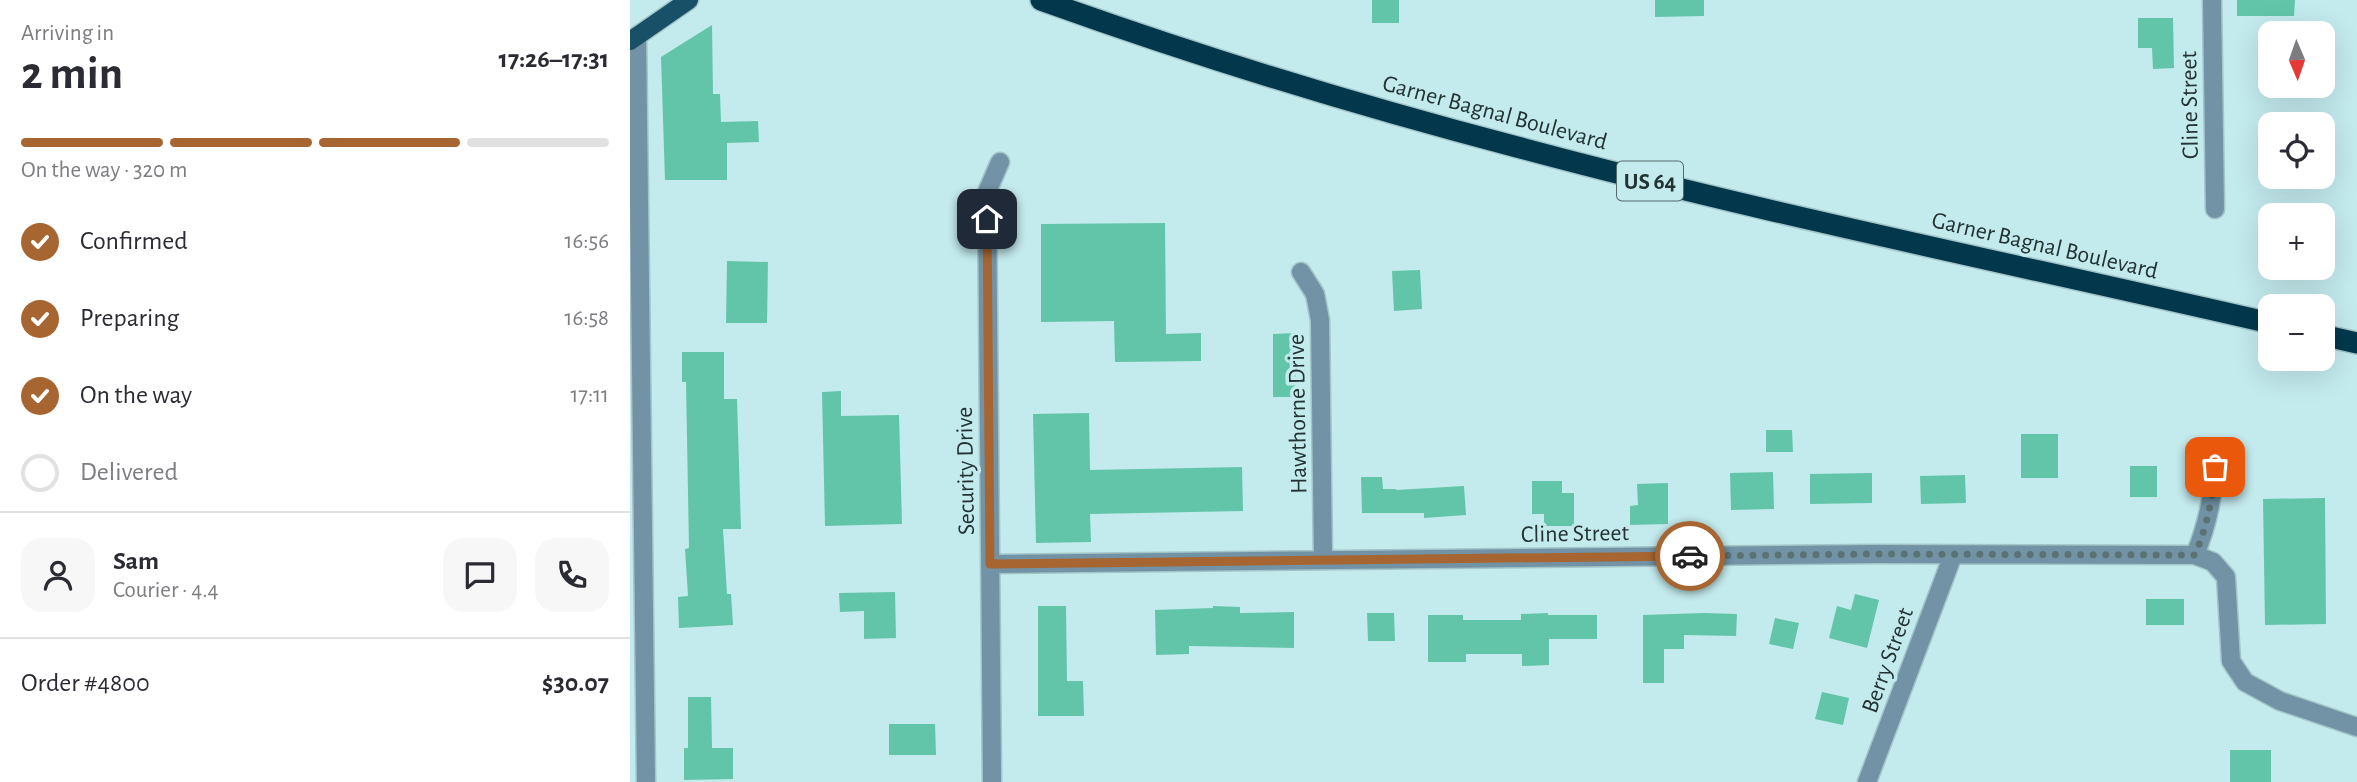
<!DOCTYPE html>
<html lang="en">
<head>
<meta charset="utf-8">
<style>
	body { margin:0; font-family:"Alegreya Sans",sans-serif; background:#f7f7f7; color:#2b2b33; height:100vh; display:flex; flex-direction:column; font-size:26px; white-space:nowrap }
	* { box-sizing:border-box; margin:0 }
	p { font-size:23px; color:#7c7c81 }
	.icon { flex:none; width:38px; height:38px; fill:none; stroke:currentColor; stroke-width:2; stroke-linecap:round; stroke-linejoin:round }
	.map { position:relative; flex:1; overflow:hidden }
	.sheet { display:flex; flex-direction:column; background:#fff; width:630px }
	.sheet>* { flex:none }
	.needle { width:46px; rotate:178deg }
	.fabs { position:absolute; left:1628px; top:21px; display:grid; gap:14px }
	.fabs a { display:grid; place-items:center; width:77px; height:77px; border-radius:14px; background:#fff; box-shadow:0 7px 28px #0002; font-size:35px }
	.pin { position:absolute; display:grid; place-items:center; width:60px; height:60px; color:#fff; margin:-30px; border-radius:14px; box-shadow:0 4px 10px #0006 }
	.courier { position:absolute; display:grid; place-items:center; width:70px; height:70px; margin:-35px; border:5px solid #a76631; border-radius:50%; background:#fff; color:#222; box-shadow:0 2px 9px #0007 }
	.summary em { font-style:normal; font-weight:700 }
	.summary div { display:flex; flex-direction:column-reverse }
	.summary { display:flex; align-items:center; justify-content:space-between; height:119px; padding:0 21px }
	h1 { font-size:46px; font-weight:700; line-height:52px }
	.bar { display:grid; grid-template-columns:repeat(4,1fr); gap:10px 7px; align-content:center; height:84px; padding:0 21px }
	.bar i { height:9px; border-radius:5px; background:#e1e1e2 }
	.bar .current { background:#a76631 }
	.bar p { grid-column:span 4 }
	.line { display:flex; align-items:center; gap:18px; padding:0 21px; border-top:2px solid #e1e1e2 }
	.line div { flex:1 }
	.round { display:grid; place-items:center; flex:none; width:74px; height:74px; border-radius:21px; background:#f7f7f7 }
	ol { padding:0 21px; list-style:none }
	li { display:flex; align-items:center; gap:21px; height:77px }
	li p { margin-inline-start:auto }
	li .icon { padding:7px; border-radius:50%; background:#a76631; color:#fff; stroke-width:4 }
	li:last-child { color:#7c7c81 }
	li i { width:38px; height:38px; border:4px solid #e1e1e2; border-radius:50% }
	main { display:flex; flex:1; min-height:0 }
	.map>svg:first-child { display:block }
	.building { fill:#62c5a9 }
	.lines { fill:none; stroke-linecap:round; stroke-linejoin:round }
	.minor-casing { stroke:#a3c5c8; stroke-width:21 }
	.major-casing { stroke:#a3c5c8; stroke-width:21 }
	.highway-casing { stroke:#a3c5c8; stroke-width:24 }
	.minor { stroke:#7193a5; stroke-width:18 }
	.major { stroke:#185068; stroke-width:18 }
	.highway { stroke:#03384c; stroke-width:21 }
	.done { stroke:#5b7274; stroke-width:7; stroke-dasharray:0 12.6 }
	.route { stroke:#a76631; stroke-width:9 }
	.labels { text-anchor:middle; stroke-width:7; stroke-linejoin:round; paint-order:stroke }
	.shield { fill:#c3eaed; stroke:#53696b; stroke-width:2 }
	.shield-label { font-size:23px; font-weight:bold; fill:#233233 }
	.street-label { font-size:24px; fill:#233233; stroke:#c3eaed }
</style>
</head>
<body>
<main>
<section class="sheet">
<div class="summary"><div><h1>2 min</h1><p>Arriving in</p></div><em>17:26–17:31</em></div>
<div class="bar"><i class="current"></i><i class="current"></i><i class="current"></i><i></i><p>On the way · 320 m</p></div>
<ol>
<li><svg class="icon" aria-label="check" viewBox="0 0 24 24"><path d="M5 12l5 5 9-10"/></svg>Confirmed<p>16:56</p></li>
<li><svg class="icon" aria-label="check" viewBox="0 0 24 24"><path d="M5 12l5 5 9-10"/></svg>Preparing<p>16:58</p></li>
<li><svg class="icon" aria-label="check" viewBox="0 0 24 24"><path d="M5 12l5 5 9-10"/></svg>On the way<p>17:11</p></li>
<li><i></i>Delivered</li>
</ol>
<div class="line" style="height:126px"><a class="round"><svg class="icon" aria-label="person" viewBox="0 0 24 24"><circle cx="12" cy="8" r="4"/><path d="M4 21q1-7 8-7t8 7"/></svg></a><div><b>Sam</b><p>Courier · 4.4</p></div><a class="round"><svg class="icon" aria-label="chat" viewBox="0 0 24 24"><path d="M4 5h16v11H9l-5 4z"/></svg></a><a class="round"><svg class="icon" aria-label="phone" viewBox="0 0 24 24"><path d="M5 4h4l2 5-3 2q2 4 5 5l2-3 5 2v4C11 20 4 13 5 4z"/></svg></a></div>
<div class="line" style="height:91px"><div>Order #4800</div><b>$30.07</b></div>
</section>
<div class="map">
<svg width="1727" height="782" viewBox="0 0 1727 782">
	<rect width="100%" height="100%" fill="#c3eaed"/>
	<path class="building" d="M742 0H769V23H742Z
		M1025 0H1074V16L1025 17Z
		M1607 0H1665L1664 16H1607Z
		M1508 18H1543L1544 68 1523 69 1522 48H1508Z
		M82 25 83 94H90L91 122 128 121 129 142 97 143V180H35L31 57Z
		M535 223 536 334 571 333V361L485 362 484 321 411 322V224Z
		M97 261 138 262 137 323H96Z
		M790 270 792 309 764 311 762 271Z
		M665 333 666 397H643V334Z
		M52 352H94V399H107L111 529H93L97 594H101L103 625 49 628 48 597 58 596 55 549 59 548 56 382H52Z
		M211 391V416L269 415 272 524 195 526 192 392Z
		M459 413 460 470 612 467 613 511 460 514 461 542 406 543 403 414Z
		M1136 430H1162L1163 452H1136Z
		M1391 434H1428V478H1391Z
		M1500 466H1527V497H1500Z
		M1143 472 1144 509 1101 510 1100 473Z
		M1242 473V503L1180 504V474Z
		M1335 475 1336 503 1291 504 1290 476Z
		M731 477H752L753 489H766V490L834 486 836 515 794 518V513H732Z
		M902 481H932V493H944V526H914V514H902Z
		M1038 483V524L1000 525V506L1008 505 1007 484Z
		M1695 498 1696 624 1635 625 1633 499Z
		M265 592 266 638 234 639V611L210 612 209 593Z
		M1225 594 1249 600 1237 648 1199 638 1207 606 1221 610Z
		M1516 599H1554V625H1516Z
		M408 606H436L437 681H453L454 716H408Z
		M583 606 610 607V613L664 612V648L559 646V654L526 655 525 610 583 608Z
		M737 613H764L765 641H738Z
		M918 613V615H967V639H919V665L892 666V654H836V662H798V615H833V620H891V614Z
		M1074 613 1107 614 1106 636 1054 635V649H1034V683H1013V615Z
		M1145 618 1169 623 1163 649 1139 644Z
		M1192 692 1219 698 1213 725 1185 719Z
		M58 697H81L82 748H103V779L54 780V748H58Z
		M259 724H305L306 755H259Z
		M1600 750H1641V782H1600Z"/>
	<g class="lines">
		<g class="minor-casing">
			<path id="minor" d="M1582 0 1585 209
				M7 36 16 782
				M671 272 685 294 690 320 693 560
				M1565 555C1577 526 1583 498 1585 467
				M360 564 1247 554 1565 555 1583 562 1596 577 1601 661 1615 682 1650 701 1727 727
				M362 782 357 192 370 162
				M1237 782 1323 555"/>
		</g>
		<g class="major-casing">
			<path id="major" d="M0 41 59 0"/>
		</g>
		<g class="highway-casing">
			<path id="highway" d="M411 0C567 56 726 105 887 147 1136 214 1389 265 1640 323
				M1692 335 1727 343"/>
		</g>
		<use href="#minor" class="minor"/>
		<use href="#major" class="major"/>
		<use href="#highway" class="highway"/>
	</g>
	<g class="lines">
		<path class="done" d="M1060 556 1247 554 1565 555C1577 526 1583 498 1585 467"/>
		<path class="route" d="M357 219 360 564 1060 556"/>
	</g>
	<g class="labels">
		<rect class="shield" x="987" y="161.5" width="66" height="39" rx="5"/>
		<g class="shield-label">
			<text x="1020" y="189">US 64</text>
		</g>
		<g class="street-label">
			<text transform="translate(1559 105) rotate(-91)" y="8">Cline Street</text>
			<text transform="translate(865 112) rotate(15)" y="8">Garner Bagnal Boulevard</text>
			<text transform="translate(1415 245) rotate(13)" y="8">Garner Bagnal Boulevard</text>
			<text transform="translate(667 414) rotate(-91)" y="8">Hawthorne Drive</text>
			<text transform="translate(335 471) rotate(-91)" y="8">Security Drive</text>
			<text transform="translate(945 533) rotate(-1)" y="8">Cline Street</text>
			<text transform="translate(1257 660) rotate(-70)" y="8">Berry Street</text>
		</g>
	</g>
</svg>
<div class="fabs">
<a><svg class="needle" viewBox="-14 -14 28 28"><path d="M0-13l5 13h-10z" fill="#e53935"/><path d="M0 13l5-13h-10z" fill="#7c7c81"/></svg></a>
<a><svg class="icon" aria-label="locate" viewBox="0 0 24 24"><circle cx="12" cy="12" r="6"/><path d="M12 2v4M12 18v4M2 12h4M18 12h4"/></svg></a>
<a>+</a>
<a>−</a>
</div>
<div class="pin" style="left:1585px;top:467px;background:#ea580c"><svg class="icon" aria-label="bag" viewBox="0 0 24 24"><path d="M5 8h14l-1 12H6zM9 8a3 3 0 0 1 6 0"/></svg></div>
<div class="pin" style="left:357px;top:219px;background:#1f2937"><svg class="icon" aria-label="home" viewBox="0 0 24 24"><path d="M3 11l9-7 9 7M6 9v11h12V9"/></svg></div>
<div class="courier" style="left:1060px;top:556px"><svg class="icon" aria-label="car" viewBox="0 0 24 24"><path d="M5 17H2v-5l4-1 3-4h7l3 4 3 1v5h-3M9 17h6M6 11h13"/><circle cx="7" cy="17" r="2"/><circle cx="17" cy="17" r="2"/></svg></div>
</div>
</main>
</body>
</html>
